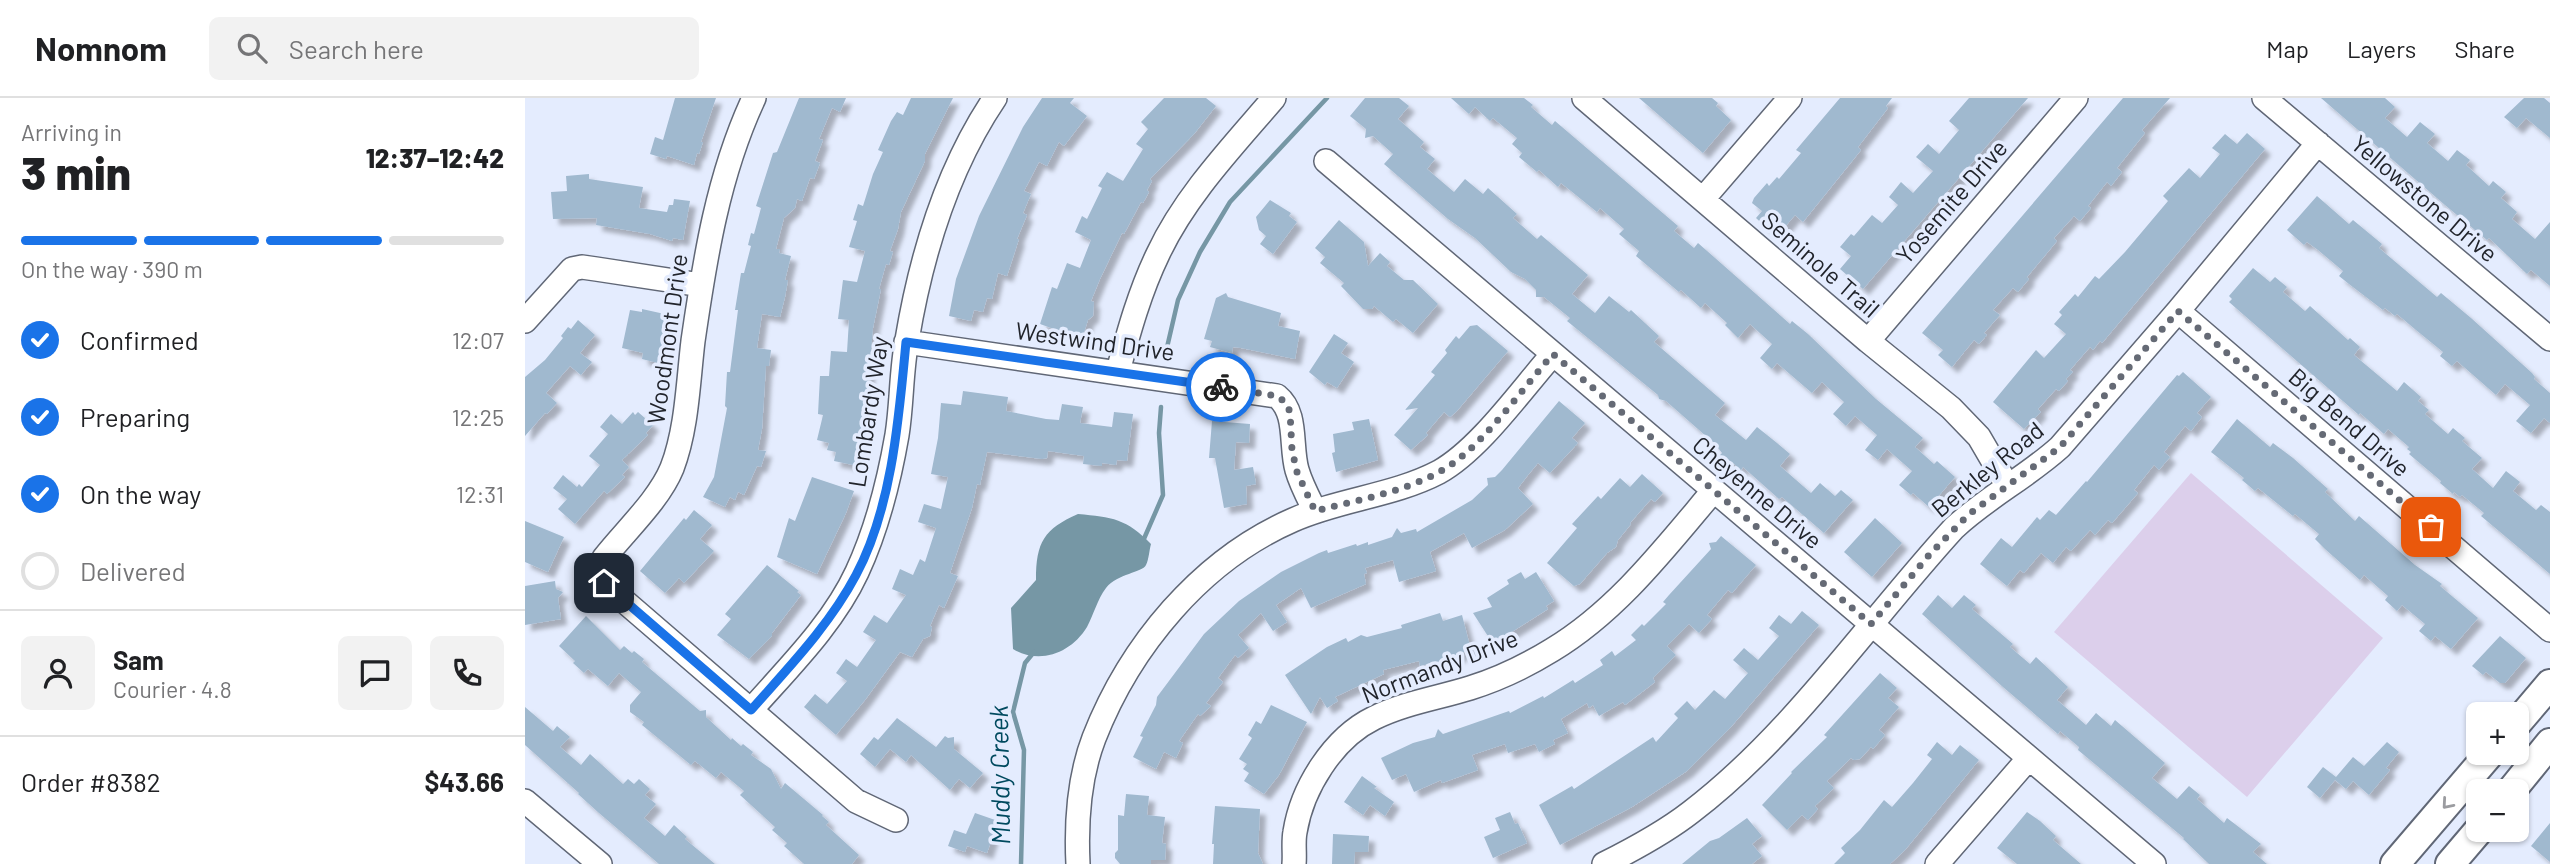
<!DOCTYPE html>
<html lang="en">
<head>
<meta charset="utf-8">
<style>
	body { margin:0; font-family:Barlow,sans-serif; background:#f2f2f2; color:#202124; height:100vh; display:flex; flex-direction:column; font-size:26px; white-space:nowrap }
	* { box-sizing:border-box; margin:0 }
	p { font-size:23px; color:#757577 }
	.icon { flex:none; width:38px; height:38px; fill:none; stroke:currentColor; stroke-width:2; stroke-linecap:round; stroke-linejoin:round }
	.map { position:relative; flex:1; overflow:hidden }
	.panel { display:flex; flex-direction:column; background:#fff; width:525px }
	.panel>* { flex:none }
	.tools { position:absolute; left:1941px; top:604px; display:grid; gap:14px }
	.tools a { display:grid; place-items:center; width:63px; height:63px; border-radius:10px; background:#fff; box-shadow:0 2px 5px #0004; font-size:35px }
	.pin { position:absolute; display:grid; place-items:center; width:60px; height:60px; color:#fff; margin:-30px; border-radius:14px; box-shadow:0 4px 10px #0006 }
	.courier { position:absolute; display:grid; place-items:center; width:70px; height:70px; margin:-35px; border:5px solid #1a73e8; border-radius:50%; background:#fff; color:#222; box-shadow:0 2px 9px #0007 }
	.summary em { font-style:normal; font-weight:800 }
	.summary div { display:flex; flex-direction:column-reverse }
	.summary { display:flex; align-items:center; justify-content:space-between; height:119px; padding:0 21px }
	h1 { font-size:46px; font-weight:800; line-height:52px }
	.bar { display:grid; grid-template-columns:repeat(4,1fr); gap:10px 7px; align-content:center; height:84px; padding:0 21px }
	.bar i { height:9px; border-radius:5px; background:#e0e0e0 }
	.bar .on { background:#1a73e8 }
	.bar p { grid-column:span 4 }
	.line { display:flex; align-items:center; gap:18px; padding:0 21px; border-top:2px solid #e0e0e0 }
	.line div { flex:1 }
	.round { display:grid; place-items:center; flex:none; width:74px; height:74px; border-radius:10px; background:#f2f2f2 }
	ol { padding:0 21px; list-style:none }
	li { display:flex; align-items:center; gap:21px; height:77px }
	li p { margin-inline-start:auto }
	li .icon { padding:7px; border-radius:50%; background:#1a73e8; color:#fff; stroke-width:4 }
	li:last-child { color:#757577 }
	li i { width:38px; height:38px; border:4px solid #e0e0e0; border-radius:50% }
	header { display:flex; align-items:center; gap:42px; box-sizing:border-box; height:98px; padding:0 35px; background:#fff; border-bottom:2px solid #e0e0e0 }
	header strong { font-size:33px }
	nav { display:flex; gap:38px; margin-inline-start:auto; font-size:24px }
	.search { width:490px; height:63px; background:#f2f2f2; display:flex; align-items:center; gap:18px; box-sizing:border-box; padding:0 24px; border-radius:10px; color:#757577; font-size:26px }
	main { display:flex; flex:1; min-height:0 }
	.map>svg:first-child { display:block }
	.green { fill:#dccfeb }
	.water { fill:#7697a5 }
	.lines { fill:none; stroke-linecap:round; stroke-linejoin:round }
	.stream { stroke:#7697a5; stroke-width:4.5 }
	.building { fill:#a0b9cf; filter:url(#shadow) }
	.minor-casing { stroke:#606776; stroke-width:26 }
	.major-casing { stroke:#606776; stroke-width:32 }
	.minor { stroke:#fff; stroke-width:23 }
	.major { stroke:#fff; stroke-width:28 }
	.oneway { stroke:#9b9ca0 }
	.done { stroke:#656a75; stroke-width:7; stroke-dasharray:0 12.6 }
	.route { stroke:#1a73e8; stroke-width:9 }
	.labels { text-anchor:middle; stroke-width:7; stroke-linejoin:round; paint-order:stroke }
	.street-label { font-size:24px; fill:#21242b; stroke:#e4ecfe }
	.water-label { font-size:26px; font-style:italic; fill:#004a5f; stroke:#e4ecfe }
</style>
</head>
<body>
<header>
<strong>Nomnom</strong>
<div class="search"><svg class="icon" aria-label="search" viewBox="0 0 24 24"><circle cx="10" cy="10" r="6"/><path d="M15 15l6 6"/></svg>Search here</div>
<nav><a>Map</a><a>Layers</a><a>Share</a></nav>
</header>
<main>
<section class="panel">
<div class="summary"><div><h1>3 min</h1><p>Arriving in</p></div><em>12:37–12:42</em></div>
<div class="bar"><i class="on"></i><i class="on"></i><i class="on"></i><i></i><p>On the way · 390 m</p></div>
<ol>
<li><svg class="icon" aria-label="check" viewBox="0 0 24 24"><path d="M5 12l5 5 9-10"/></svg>Confirmed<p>12:07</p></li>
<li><svg class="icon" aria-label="check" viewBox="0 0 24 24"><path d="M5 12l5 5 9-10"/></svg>Preparing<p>12:25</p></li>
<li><svg class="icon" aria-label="check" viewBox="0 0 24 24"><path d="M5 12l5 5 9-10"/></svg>On the way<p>12:31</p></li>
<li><i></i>Delivered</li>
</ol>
<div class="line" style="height:126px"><a class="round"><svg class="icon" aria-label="person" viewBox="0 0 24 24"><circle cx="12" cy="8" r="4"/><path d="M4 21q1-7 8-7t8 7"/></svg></a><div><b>Sam</b><p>Courier · 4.8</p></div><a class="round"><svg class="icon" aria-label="chat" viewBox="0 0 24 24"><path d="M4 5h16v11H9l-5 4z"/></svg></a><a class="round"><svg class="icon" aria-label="phone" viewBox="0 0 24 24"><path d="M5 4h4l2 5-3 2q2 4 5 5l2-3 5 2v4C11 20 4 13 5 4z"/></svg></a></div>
<div class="line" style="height:91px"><div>Order #8382</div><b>$43.66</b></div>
</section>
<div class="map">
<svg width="2025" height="766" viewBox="0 0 2025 766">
	<defs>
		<filter id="shadow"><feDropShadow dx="6" dy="6" stdDeviation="2" flood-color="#0004"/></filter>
	</defs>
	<rect width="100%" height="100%" fill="#e4ecfe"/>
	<path class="green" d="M1666 375 1858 540 1722 699 1529 534Z"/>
	<path class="water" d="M553 416C587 419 602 421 626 446 624 453 624 461 621 467 617 475 593 475 581 490 572 502 569 516 562 529 546 555 515 567 488 551L486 510 511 482C511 444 519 431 553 416Z"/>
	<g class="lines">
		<path class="stream" d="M640 258 653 202 675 154 705 104 802 0
			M618 443 638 397 634 335 636 309
			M496 766 499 652 488 614 500 565 509 554"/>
	</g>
	<path class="building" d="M150 0H191L176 44H178L174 56 172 55 169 67 142 58 141 61 125 56 130 39 138 42Z
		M274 0H321L315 14 307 10 294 41 298 42 290 63 295 65 289 81 285 80 277 103 272 101 270 110 259 120 251 151H255L254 155 266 158 260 182H263L260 199 255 219 237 216 232 250 246 252 244 268H241L237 331 233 352 241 353 236 369 232 368 219 397 213 394 210 402 205 399 200 409 178 399 189 379 202 310 200 308 202 274H205L213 212H210L216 175H219L226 148 223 147 226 135 229 136 236 110 231 108 248 55 252 54Z
		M386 0H428L400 56V63L376 114 373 131 365 153 368 154 364 167 361 166 354 191H356L348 230 342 298H340L338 334H341L333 368 309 363 311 354 302 352 304 345 292 342 298 317 293 316 295 278H304L306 253 322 254 324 222 313 221 318 182 332 184 340 153 324 149 332 123 328 122 333 106 338 108 348 76 358 54 353 52 366 23 372 14 378 17Z
		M517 0H549L545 5 562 18 539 48 534 44 522 68 514 64 499 93 506 96 498 115 502 117 492 141H494L482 178 473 175 467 201 462 200 458 214 449 212 446 223 424 218 431 181 454 118 498 29Z
		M639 0H681L691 8 669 36 625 81 627 83 622 92 624 94 618 105 616 104 599 136 597 135 575 181 566 203 569 204 568 218 563 222 557 241 515 226 527 189 532 191 542 165 555 170 566 142 550 134 557 118 562 121 577 90 573 88 582 74 598 83 618 51 611 46 623 31 616 24Z
		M840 0H874L884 8 873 21 899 44 895 49 910 61 902 71 929 94 940 81 958 96 963 90 992 116 988 120 1012 141 1016 137 1063 177 1047 196 1070 215 1084 198 1104 214 1106 212 1134 238 1129 244 1200 305 1190 317 1221 342 1232 329 1252 345 1265 356 1255 368 1286 395 1295 385 1310 398 1316 392 1328 402 1299 435 1257 399 1254 401 1218 369 1216 372 1207 364 1205 366 1195 357 1197 355 1190 346 1141 303 1134 301 1133 297 1042 223 1045 220 1019 199H1011V192L1000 181 986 174 950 140 923 121 859 66 868 56 848 38 840 40 841 31 825 18Z
		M926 0H999L1008 7 1006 9 1027 27 1030 23 1153 128 1149 133 1169 150 1173 145 1265 226 1267 223 1283 236 1351 301 1398 340 1390 349 1409 366 1412 363 1430 379 1404 409 1388 395 1386 397 1374 387 1387 373 1362 351 1353 362 1340 352 1352 337 1330 318 1321 328 1308 316 1319 304 1297 284 1287 295 1252 265 1247 271 1235 260 1247 246 1225 226 1213 240 1200 227 1202 225 1180 205 1176 210 1156 192 1154 194 1111 158 1114 153 1094 136 1099 131 1075 110 1072 114 1036 85 1033 89 1014 72 1012 74 994 59 997 55 987 46 992 40 968 20 965 23 950 9 944 16Z
		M1114 0H1187L1193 5 1191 8 1206 22 1178 55Z
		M1315 0H1367L1361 8 1363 10 1333 49 1336 52 1278 124 1270 117 1259 130 1252 125 1245 133 1231 120 1237 113 1227 105 1229 100 1242 85 1244 88 1252 79 1254 81 1276 55 1271 52Z
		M1444 0H1503L1338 191 1315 171 1326 158 1315 149 1326 136 1329 138 1347 117 1357 125 1373 107 1364 99 1376 84 1388 95 1408 73 1391 59 1403 46 1414 56 1434 32 1424 23Z
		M1598 0H1645L1617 32 1620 35 1592 70 1597 74 1586 88 1582 84 1563 108 1566 110 1555 123 1549 118 1529 140 1532 143 1502 179 1504 181 1493 194 1488 190 1468 212 1475 217 1459 235 1462 237 1454 246 1449 242 1427 269 1413 257 1418 252 1397 235Z
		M1796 0H1860L1870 9 1860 20 1882 39 1895 24 1910 36 1902 45 1923 63 1932 52 1945 62 1941 67 1964 88 1968 83 1981 94 1976 100 1992 114 1987 121 2010 141 2025 124V188L2006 172 2002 176 1964 140 1962 142 1920 107Z
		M1999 0H2019L2025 5V40L2001 20 1992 30 1979 19Z
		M1722 35 1740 51 1577 245 1575 243 1568 252 1565 249 1545 272 1548 274 1541 281 1543 283 1534 293 1531 291 1513 311 1516 314 1499 331 1468 304 1511 252 1519 260 1541 236 1529 226 1537 217 1534 214 1550 196 1553 199 1570 178 1574 181 1600 154 1643 103 1638 98 1664 70 1675 80 1695 56 1687 50 1700 36 1712 46Z
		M64 76V81L118 89 114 110 142 114 144 107H148L149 101 165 103 158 142 148 140 147 143 125 136 71 127 72 120 28 121 26 94 42 93 41 78Z
		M1792 98 1824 126 1828 122 1857 146 1854 150 1912 199 1916 195 1946 220 2007 275 2010 279 2009 281 2025 295V325L2019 320 2006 335 1991 323 2005 307 1980 286 1971 297 1932 263 1927 268 1915 258 1918 254 1891 232 1872 216 1870 218 1860 210 1858 212 1824 186 1814 178 1818 173 1793 152 1782 144 1779 147 1762 132Z
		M745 102 766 115 764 118 772 124 748 156 735 146 741 138 734 132 731 119Z
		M814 122 839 144 843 168 855 155 865 164 862 168 879 182H888L913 206 888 235 871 221 868 224 849 208 847 211H838L816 188 819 185 795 165 800 159 790 150Z
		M1728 170 1745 184 1750 179 1762 189 1758 194 1780 213 1785 208 1823 242 1825 240 1835 249 1829 257 1872 293 1879 284 1896 299 1893 303 1904 312 1900 316 1923 336 1928 330 1940 340 1937 343 1957 360 1947 371 1968 390 1981 373 1995 384 1988 393 2011 412 2016 407 2025 414V476L1956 418 1959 415 1937 397 1935 399 1929 394 1928 396 1915 385 1916 383 1884 356 1886 354 1882 351 1884 349 1863 331 1859 336 1835 315 1834 317 1704 204 1707 201 1704 198Z
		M701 195 703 199 756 215 753 228 775 233 770 261 716 250 708 249 707 255 685 249 687 243 679 241 691 200Z
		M117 211 144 217 139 244H141L137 266 117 261 118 255 97 250 105 212 117 214Z
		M53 222 70 237 55 255 67 264 56 277 45 268 21 295 32 305 22 316 20 315 0 338V279L20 262 38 240 36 238 43 229 46 231Z
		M952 227 983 253 931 314 925 319 919 314 901 335 903 337 886 352 869 337 893 310 880 312 910 277 906 274 922 255 920 252 931 238 934 241 945 228Z
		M809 236 823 245 816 255 829 264 812 290 802 284 800 287 784 274Z
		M1658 274 1686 299 1672 315 1677 319 1666 333 1660 328 1639 354 1645 359 1634 372 1629 367 1609 392 1613 395 1587 425 1583 422 1570 437 1565 432 1546 453 1541 449 1528 465 1516 455 1499 475 1495 472 1482 488 1455 466 1476 440 1487 449 1512 419 1515 422 1524 412 1531 417 1561 383 1562 384 1652 277 1654 278Z
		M438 293 483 299 481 313 521 321 534 322 537 306 558 309 555 325 587 329 589 314 608 316 602 363 592 362 591 367 577 365V368L558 366 559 358 523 353 522 360 517 361 462 354 455 387 452 386 447 410 425 475 433 478 419 510 414 507 405 528 407 529 405 538 398 541 387 559 375 554 340 602 311 637 279 609 290 596 302 606 322 583 311 575 321 561 332 569 351 542 338 534 349 517 362 525 381 497 367 491 375 471 388 477 395 461 400 464 411 430 393 424 399 406 416 411 423 379 406 376 413 340 416 305 436 307Z
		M1034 303 1060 325 1047 340 1053 345 1025 375 1013 365 1003 377 993 390 1008 406 980 432 947 450 939 435 905 454 911 473 874 484 868 462 840 470 842 475 839 476 841 486 786 510 776 490 751 507 762 524 748 533 736 515 713 537 724 550 713 560 710 557 693 580 698 584 681 605 686 608 675 618 673 616 654 643 658 645 651 660 639 654 631 671 608 659 618 639 615 638 631 607 632 599 679 536 714 503 756 474 794 455 802 452 803 455 831 446 832 448 843 444V447L867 439 872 430 876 435 891 431 892 434 947 402 963 387 962 380 970 379 977 372Z
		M108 314 110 317 113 314 128 327 121 335 123 337 97 362 104 369 97 377 100 379 82 396 79 393 50 426 33 411 42 401 28 390 38 377 52 389 54 386 57 389 75 367 64 358 83 336 75 329 86 316 97 326Z
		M844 321 853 362 811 374 807 355 810 354 808 336 829 332 827 324Z
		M1712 321 1745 349 1748 345 1768 360 1803 391 1800 394 1830 423 1834 418 1890 467 1917 486 1915 488 1953 520 1926 551 1910 538 1906 543 1894 533 1900 526 1877 507 1872 513 1860 502 1863 498 1839 477 1835 482 1800 451 1790 441 1794 436 1770 416 1768 418 1733 390 1730 393 1717 382 1719 380 1686 354Z
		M687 323 725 326 724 345 711 344 709 372 728 369 731 386 721 388 722 406 699 410 690 360H684Z
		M1117 376 1138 395 1130 404 1126 401 1105 425 1106 426 1093 442 1091 449 1082 455 1055 486 1049 488 1022 465 1052 430 1047 426 1073 398 1076 401 1095 380 1105 389Z
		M287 379 329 393 321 415 292 476 252 459 264 420 270 423Z
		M169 412 187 427 175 441 189 453 159 485 154 480 140 495 115 473 159 420 161 422Z
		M1350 420 1377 445 1347 479 1319 454Z
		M0 423 39 439 23 474 0 464Z
		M1196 438 1231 467 1207 495 1203 492 1182 517 1187 521 1174 535 1164 526 1142 548 1151 557 1128 580 1130 584 1121 591 1100 607 1098 604 1074 618 1068 607 1064 610 1062 605 1036 621 1043 635 1028 642 1030 646 1014 654 1010 646 983 655 980 646 947 657 953 672 917 685 916 682 889 694 881 676 867 682 856 660 888 645 910 639 913 631 918 636 984 613 985 615 1018 598 1019 600 1048 582 1050 585 1078 567 1075 562 1087 553 1090 558 1111 542 1106 537 1117 526 1119 528 1141 506 1138 504 1144 497 1186 451 1184 445 1191 444Z
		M242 467 274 493 272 494 276 497 247 535V538L224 561 192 537 206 521 200 516Z
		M996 474 1000 481 1011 474 1029 503 1021 508 1023 511 968 546 948 515 967 509 962 500 984 486 982 482Z
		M30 483 31 491 38 494 33 500 36 521 0 527V488Z
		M1413 497 1427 510 1439 497 1451 507 1447 511 1488 546 1485 549 1505 566 1511 559 1543 589 1532 602 1561 627 1571 615 1586 628 1590 622 1640 665 1627 680 1652 701 1664 688 1675 697 1672 701 1699 725 1702 720 1736 746 1728 754 1742 766H1684L1658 741 1659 740 1553 652 1554 649 1535 633 1533 636 1478 589 1397 516Z
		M1277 513 1294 527 1205 630 1162 673 1107 709 1035 747 1014 707 1047 688 1049 691 1128 639 1131 644 1153 620 1149 616 1162 603 1170 612 1189 592 1200 601 1223 575 1208 562 1219 550 1233 562 1254 538 1244 530 1254 517 1266 526Z
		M915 515 918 523 937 517 946 552 935 555 936 558 922 562 895 568 894 563 858 572 859 576 810 599 813 603 802 610 795 599 786 616 760 577 802 549 821 540 823 544 836 537 842 539 877 530 876 527Z
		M61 518 95 552 99 548 107 555 109 553 119 561 117 564 175 613 181 612V619L206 642 207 640 216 648 218 646 228 654 226 657 246 671 256 691 260 685 298 717 297 718 304 724 301 727 334 757 327 766H279L259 748 262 745 247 732 250 729 215 697 219 693 196 674 191 680 170 663 166 667 117 627 119 624 105 614V607L116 594 94 575 83 588 63 571 59 575 48 565 50 563 34 548Z
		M1975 538 2001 560 1980 585H1975L1961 574 1958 577 1947 568Z
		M1355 575 1372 590 1363 600 1374 609 1354 632 1360 637 1348 651 1346 649 1335 661 1329 662 1326 660 1302 683 1309 690 1290 708 1293 711 1283 722 1277 717 1262 732 1237 707 1267 675 1266 674 1302 639 1299 637Z
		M746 607 782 624 754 677 739 696 719 683 724 675 718 671 722 666 714 661 727 640 723 637 731 623 736 626Z
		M0 609 28 633 32 628 45 639 35 649 56 667 65 656 98 686 103 681 109 686 114 681 125 691 120 697 131 706 119 720 140 738 149 727 162 739 160 741 190 766H134L74 715 53 696 54 695 0 647Z
		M372 620 411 649 420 638 423 640 429 639V651L458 675 445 690 434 681 425 692 386 657 381 664 365 651 350 669 335 656 349 639 353 642Z
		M1412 644 1427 657 1435 647 1454 662 1380 752 1365 766H1309L1320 755 1316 750 1335 732 1359 702 1367 709 1388 685 1407 661 1402 657Z
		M1862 644 1874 654 1861 670 1865 672 1844 697 1828 683 1821 691 1810 682 1795 700 1782 689 1798 669 1811 679 1828 659 1839 668Z
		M837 678 852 689 849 690 869 704 860 718 845 707 838 717 819 704Z
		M601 696 624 698 622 717 640 719 637 745 641 746 640 762H626V766H595L590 760V755L593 752V717L599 718Z
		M690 708 735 711 733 755 738 766H688L689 746H687Z
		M985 714 990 726 993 725 1002 745 968 760 959 739 975 732 970 720Z
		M1502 714 1515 723 1531 738 1528 742 1556 766H1492L1472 750Z
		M450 715 473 723 462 755 442 748 440 754 423 748 429 732 441 736Z
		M1222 720 1237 738 1227 746 1237 758 1227 766H1157L1185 743 1194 740Z
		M2025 725V764L2006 748Z
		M808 736 844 738 843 754H830L829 766H807Z"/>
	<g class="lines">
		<g class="minor-casing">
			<path id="minor" d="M229 0C193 77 180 160 168 243 163 285 162 331 147 370 134 402 100 433 79 460 75 473 75 480 84 490L331 703 371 722
				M1059 0 1343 243 1426 310 1454 339 1482 387
				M1739 0 2025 241
				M801 63 1629 766
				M1178 101 1265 0
				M1653 213 2025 532
				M0 223 47 171 57 169 71 171 176 187
				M1343 243 1551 0
				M381 244 752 298C773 315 765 348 772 372 776 386 783 399 790 413
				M593 273C604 233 615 193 633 156 660 98 708 48 749 0
				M226 612C263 570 308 526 332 474 352 431 364 383 372 337 377 306 376 273 382 242 396 158 422 71 470 0
				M0 703 75 766
				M553 766C551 725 554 679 569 640 605 548 676 462 768 422 815 401 868 398 914 374 955 351 996 292 1028 256
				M769 766C770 756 768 744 770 734 777 690 808 640 849 620 879 605 913 600 945 590 974 581 1001 568 1027 552 1092 513 1140 450 1189 392
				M1079 766C1109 751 1139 735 1166 714 1267 637 1343 524 1429 430 1462 399 1502 379 1535 349L1653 213 1793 45
				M1412 766 1504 660"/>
		</g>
		<g class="major-casing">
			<path id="major" d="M1992 625 2025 586
				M1986 693 2025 645
				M1870 766 1966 654
				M1925 766 1954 732"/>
		</g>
		<use href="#minor" class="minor"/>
		<use href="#major" class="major"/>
	</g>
	<defs><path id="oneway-chevron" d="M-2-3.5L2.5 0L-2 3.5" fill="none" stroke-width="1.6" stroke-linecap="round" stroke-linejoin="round" transform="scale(1.75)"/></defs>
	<use class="oneway" href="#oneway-chevron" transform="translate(1922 706) rotate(131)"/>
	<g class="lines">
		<path class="done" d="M696 289 752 298 761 305 765 314 767 352 772 374 790 413C839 400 895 392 935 360 968 333 999 289 1028 256L1346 526 1405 456 1443 417 1535 349 1653 213 1906 429"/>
		<path class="route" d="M79 485 226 612C263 570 304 528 331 477 367 410 374 319 381 244L696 289"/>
	</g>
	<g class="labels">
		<g class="street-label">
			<text transform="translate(1899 101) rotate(40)" y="8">Yellowstone Drive</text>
			<text transform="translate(1427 104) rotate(-49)" y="8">Yosemite Drive</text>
			<text transform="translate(1295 167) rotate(41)" y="8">Seminole Trail</text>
			<text transform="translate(143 241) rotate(-82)" y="8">Woodmont Drive</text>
			<text transform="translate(570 244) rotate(8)" y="8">Westwind Drive</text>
			<text transform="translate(344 314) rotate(-81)" y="8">Lombardy Way</text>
			<text transform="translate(1824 325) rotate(41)" y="8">Big Bend Drive</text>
			<text transform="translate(1463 372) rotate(-39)" y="8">Berkley Road</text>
			<text transform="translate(1232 395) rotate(40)" y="8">Cheyenne Drive</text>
			<text transform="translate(915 569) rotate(-21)" y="8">Normandy Drive</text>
		</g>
		<g class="water-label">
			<text transform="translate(475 677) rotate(-91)" y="9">Muddy Creek</text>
		</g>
	</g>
</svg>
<div class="tools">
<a>+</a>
<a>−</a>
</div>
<div class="pin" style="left:1906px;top:429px;background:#ea580c"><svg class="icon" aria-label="bag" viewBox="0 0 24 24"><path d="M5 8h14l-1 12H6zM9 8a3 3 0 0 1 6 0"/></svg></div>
<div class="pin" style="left:79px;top:485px;background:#1f2937"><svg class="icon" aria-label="home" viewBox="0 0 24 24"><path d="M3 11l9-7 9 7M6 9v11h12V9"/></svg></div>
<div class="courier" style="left:696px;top:289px"><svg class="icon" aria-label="bike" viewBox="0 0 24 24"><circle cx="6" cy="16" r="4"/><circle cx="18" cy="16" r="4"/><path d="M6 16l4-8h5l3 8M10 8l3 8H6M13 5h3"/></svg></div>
</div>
</main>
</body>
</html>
